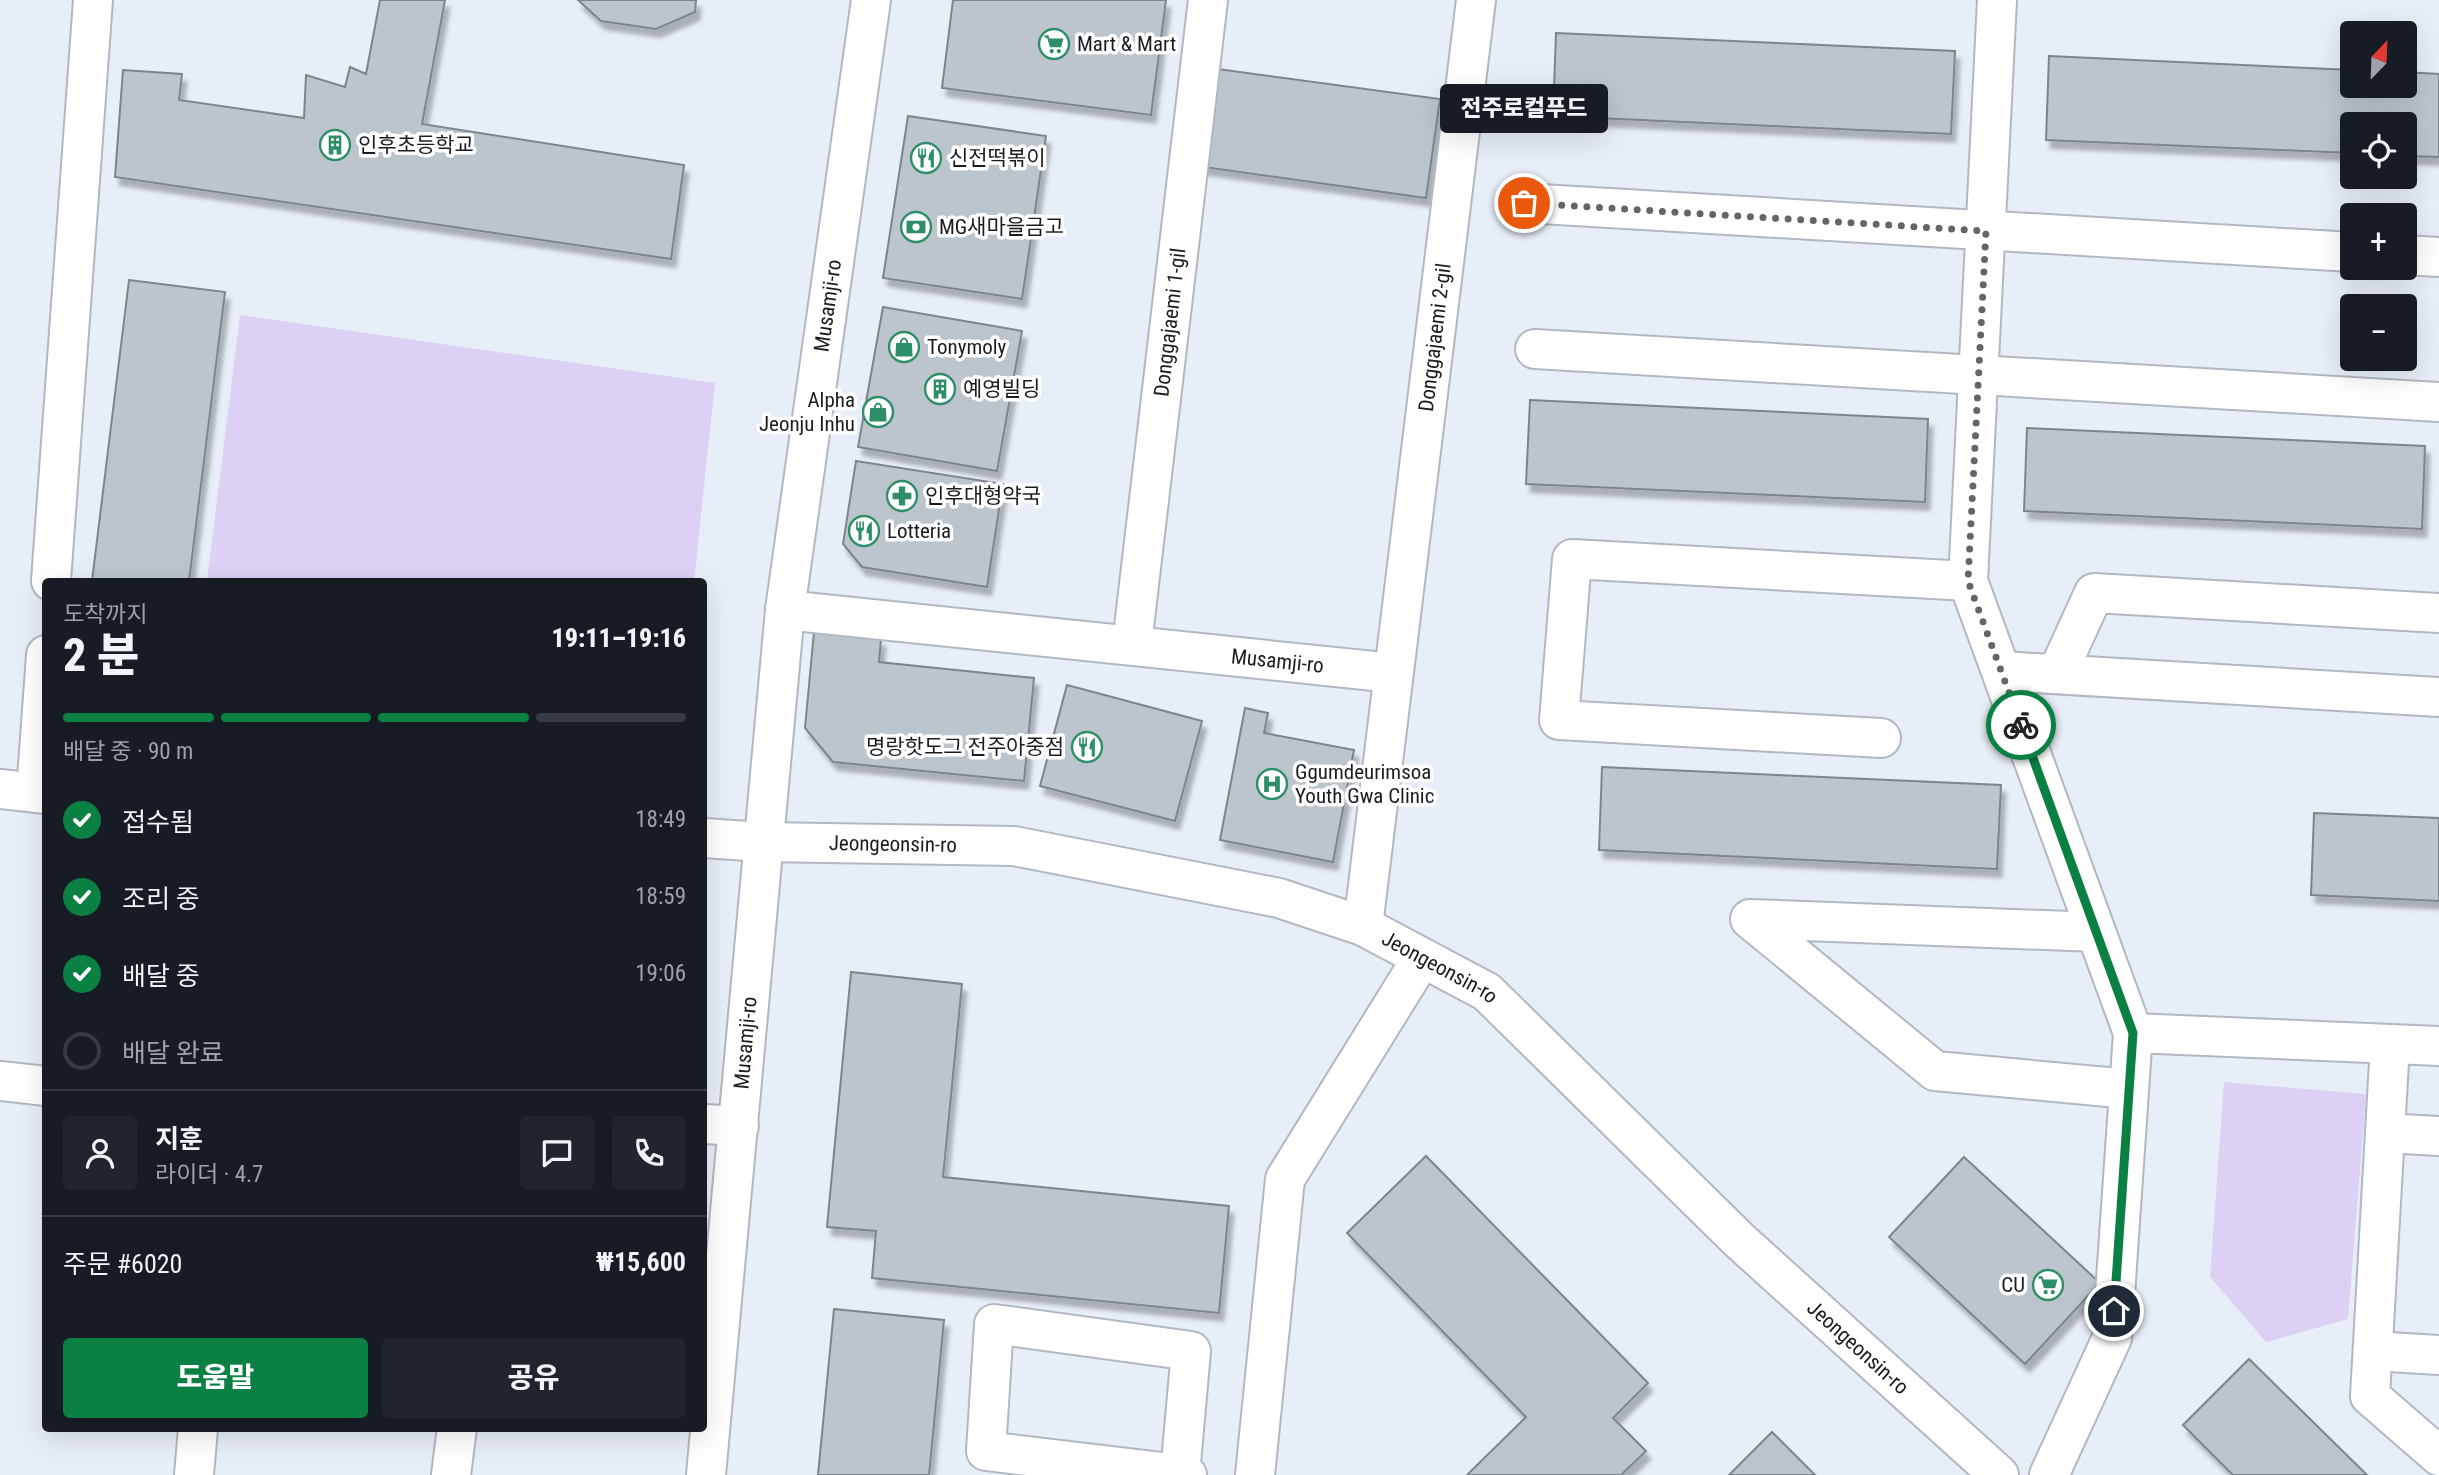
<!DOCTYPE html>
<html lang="ko">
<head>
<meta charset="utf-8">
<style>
	body { margin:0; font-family:"Roboto Condensed","Noto Sans KR",sans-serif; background:#20242c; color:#f1f3f6; height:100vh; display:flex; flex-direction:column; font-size:26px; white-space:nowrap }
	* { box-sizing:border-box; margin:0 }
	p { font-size:23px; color:#9ea1a6 }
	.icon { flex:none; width:38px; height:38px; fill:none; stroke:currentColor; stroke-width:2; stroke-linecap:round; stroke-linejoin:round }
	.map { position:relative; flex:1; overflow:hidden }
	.side { position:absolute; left:42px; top:578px; width:665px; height:854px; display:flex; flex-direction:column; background:#171b24; border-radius:7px; box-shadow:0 7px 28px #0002 }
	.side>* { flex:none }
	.needle { width:46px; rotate:23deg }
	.buttons { position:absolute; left:2340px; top:21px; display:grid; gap:14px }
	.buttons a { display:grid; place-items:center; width:77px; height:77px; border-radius:7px; background:#171b24; box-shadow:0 7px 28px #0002; font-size:35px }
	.pin { position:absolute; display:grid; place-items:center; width:60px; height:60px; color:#fff; margin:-30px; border:4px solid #fff; border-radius:50%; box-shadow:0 2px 7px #0007 }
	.courier { position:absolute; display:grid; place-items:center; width:70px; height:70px; margin:-35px; border:5px solid #0b8043; border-radius:50%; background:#fff; color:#222; box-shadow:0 2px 9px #0007 }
	.bubble { position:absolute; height:49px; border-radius:7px; background:#171b24; box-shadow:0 7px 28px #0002; font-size:23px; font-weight:800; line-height:49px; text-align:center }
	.summary em { font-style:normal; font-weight:800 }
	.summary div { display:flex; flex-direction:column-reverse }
	.summary { display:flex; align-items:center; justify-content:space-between; height:119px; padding:0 21px }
	h1 { font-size:46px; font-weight:800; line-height:52px }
	.bar { display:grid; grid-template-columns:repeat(4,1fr); gap:10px 7px; align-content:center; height:84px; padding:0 21px }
	.bar i { height:9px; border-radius:5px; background:#363941 }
	.bar .current { background:#0b8043 }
	.bar p { grid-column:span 4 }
	.line { display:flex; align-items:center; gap:18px; padding:0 21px; border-top:2px solid #363941 }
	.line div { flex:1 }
	.round { display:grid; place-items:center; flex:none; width:74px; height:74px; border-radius:7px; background:#20242c }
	ol { padding:0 21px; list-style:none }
	li { display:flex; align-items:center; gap:21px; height:77px }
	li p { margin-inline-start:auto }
	li .icon { padding:7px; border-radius:50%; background:#0b8043; color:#fff; stroke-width:4 }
	li:last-child { color:#9ea1a6 }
	li i { width:38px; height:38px; border:4px solid #363941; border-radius:50% }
	.cta { display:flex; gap:14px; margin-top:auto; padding:14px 21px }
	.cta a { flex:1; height:80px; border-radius:7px; background:#0b8043; color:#fff; font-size:28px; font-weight:800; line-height:80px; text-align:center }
	.cta a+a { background:#20242c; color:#f1f3f6 }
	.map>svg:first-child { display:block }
	.green { fill:#dcd0f5 }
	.building { fill:#bcc5cc; stroke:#7d858c; stroke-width:2; filter:url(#shadow) }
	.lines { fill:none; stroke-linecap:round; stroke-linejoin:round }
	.minor-casing { stroke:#b2b8c1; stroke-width:42 }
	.minor { stroke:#fff; stroke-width:38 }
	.done { stroke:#62666b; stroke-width:7; stroke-dasharray:0 12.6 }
	.route { stroke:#0b8043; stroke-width:9 }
	.labels { text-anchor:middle; stroke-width:7; stroke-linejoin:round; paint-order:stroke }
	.poi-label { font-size:21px; fill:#1a1c20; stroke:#fff; text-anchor:start }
	.street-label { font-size:21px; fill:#1a1c20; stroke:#fff }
</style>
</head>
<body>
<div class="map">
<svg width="2439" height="1475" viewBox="0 0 2439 1475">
	<defs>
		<filter id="shadow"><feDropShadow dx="4.5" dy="8" stdDeviation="2" flood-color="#0004"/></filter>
	</defs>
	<rect width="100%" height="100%" fill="#e8eef7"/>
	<path class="green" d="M240 315 715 383 694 581H207Z
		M2224 1082 2366 1094 2348 1319 2266 1342 2210 1277Z"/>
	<path class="building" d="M380 0H445L422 124 684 165 671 259 115 177 123 70 182 74 179 100 304 118 306 75 345 87 350 67 366 74Z
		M578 0H696L695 12 656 29 601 21Z
		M953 0H1166L1151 115 942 88Z
		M1556 33 1955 51 1951 134 1553 116Z
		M2049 56 2352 70V86H2404V72L2439 74V157L2404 156V124H2352V153L2046 140Z
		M1210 68 1440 99 1426 198 1197 166Z
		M908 116 1046 136 1022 299 883 278Z
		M129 280 225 292 189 581H92Z
		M883 307 1022 331 997 471 858 447Z
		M1530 400 1928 419 1925 502 1526 484Z
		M2027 428 2425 446 2422 529 2024 511Z
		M856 461 1003 484 987 587 862 567 843 544Z
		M814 632 881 639 879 662 1034 678 1024 781 833 762 805 728Z
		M1067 685 1202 721 1175 821 1040 786Z
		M1245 708 1268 713 1264 733 1354 750 1333 862 1220 840Z
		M1602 767 2001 785 1997 869 1599 850Z
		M2314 813 2439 818V901L2311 895Z
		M851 972 962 984 943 1177 1229 1206 1219 1313 872 1278 876 1231 827 1227Z
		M1426 1156 1648 1383 1613 1418 1646 1451 1621 1475H1467L1526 1417 1347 1233Z
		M1964 1157 2100 1283 2025 1364 1889 1237Z
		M834 1309 944 1320 929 1475H818Z
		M2249 1359 2367 1475H2233L2183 1425Z
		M1772 1432 1815 1475H1729Z"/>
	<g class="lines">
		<g class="minor-casing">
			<g id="minor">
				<path d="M1997 0 1968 581 2133 1033"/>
				<path d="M1524 203 2352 252"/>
				<path d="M2404 255 2439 257"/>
				<path d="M1535 349 2439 402"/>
				<path d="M51 581 93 0"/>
				<path id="s1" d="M785 610 1393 673"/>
				<path id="s2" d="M1132 644 1208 0"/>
				<path d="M2001 671 2439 697"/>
				<path d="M2057 674 2094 593 2439 613"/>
				<path d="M1881 738 1559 720 1572 559 1968 581"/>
				<path d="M0 789 46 794"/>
				<path d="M36 793 46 655"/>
				<path id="s3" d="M704 838 763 842 1014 846 1279 898 1363 926 1487 992 1739 1240 1999 1475"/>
				<path id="s4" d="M1363 926 1476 0"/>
				<path d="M2096 932 1750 919 1935 1071 2129 1089"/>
				<path d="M2390 1044 2370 1396 2439 1456"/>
				<path d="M0 1081 46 1086"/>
				<path d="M704 1124 739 1126"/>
				<path d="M2385 1133 2439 1136"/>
				<path d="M2373 1351 2439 1355"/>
				<path d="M1180 1474 1191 1351 994 1324 986 1451 1187 1475"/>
				<path d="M194 1475 198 1428"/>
				<path d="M451 1475 457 1428"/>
				<path id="s5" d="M706 1475 785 610 871 0"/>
				<path d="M1255 1475 1285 1179 1422 958"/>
				<path d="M2049 1475 2112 1338 2133 1033 2439 1046"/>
			</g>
		</g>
		<use href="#minor" class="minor"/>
	</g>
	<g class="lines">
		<path class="done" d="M1524 203 1986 231 1968 581 2021 725"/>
		<path class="route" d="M2021 725 2133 1033 2114 1311"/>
	</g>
	<defs>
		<g id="supermarket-ring" transform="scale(1.575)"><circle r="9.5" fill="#fff" stroke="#2e8e67" stroke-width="1.5"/><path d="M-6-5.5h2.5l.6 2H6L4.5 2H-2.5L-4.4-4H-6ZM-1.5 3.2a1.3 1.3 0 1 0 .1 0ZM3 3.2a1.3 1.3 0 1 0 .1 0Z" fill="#2e8e67"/></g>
		<g id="building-ring" transform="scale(1.575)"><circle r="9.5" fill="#fff" stroke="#2e8e67" stroke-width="1.5"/><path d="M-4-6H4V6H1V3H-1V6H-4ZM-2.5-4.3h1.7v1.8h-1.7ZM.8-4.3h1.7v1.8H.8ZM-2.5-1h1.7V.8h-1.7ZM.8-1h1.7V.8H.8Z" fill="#2e8e67"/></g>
		<g id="restaurant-ring" transform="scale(1.575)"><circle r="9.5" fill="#fff" stroke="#2e8e67" stroke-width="1.5"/><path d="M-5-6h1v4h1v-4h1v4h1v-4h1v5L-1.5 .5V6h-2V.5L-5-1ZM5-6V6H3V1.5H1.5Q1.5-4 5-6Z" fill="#2e8e67"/></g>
		<g id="bank-ring" transform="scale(1.575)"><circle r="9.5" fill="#fff" stroke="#2e8e67" stroke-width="1.5"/><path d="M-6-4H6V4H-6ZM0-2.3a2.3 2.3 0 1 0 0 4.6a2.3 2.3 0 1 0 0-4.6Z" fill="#2e8e67"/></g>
		<g id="shop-ring" transform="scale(1.575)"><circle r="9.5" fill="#fff" stroke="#2e8e67" stroke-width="1.5"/><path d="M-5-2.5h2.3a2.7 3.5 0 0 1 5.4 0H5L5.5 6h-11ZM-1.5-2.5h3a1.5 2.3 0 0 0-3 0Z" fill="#2e8e67"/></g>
		<g id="pharmacy-ring" transform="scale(1.575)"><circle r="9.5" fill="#fff" stroke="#2e8e67" stroke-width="1.5"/><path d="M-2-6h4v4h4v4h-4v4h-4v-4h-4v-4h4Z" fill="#2e8e67"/></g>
		<g id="hospital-ring" transform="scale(1.575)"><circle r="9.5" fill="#fff" stroke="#2e8e67" stroke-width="1.5"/><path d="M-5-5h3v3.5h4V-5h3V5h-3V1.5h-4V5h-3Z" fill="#2e8e67"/></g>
	</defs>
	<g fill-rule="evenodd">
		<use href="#supermarket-ring" x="1054" y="44"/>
		<use href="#building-ring" x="335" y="145"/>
		<use href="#restaurant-ring" x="926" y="158"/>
		<use href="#bank-ring" x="916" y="227"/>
		<use href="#shop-ring" x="904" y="347"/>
		<use href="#building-ring" x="940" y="389"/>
		<use href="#shop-ring" x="878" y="412"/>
		<use href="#pharmacy-ring" x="902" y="496"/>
		<use href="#restaurant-ring" x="864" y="531"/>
		<use href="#restaurant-ring" x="1087" y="747"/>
		<use href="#hospital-ring" x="1272" y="784"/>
		<use href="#supermarket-ring" x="2048" y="1285"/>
	</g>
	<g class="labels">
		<g class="poi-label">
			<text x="1077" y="51">Mart &amp; Mart</text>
			<text x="358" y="152">인후초등학교</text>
			<text x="949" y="165">신전떡볶이</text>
			<text x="939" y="234">MG새마을금고</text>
			<text x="927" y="354">Tonymoly</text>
			<text x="963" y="396">예영빌딩</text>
			<text x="855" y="407" text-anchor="end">Alpha<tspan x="855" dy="24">Jeonju Inhu</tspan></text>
			<text x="925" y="503">인후대형약국</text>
			<text x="887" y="538">Lotteria</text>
			<text x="1064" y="754" text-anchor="end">명랑핫도그 전주아중점</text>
			<text x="1295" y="779">Ggumdeurimsoa<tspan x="1295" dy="24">Youth Gwa Clinic</tspan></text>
			<text x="2025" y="1292" text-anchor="end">CU</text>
		</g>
		<g class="street-label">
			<text dy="7" stroke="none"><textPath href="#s5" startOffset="1176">Musamji-ro</textPath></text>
			<text dy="7" stroke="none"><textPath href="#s2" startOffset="324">Donggajaemi 1-gil</textPath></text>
			<text dy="7" stroke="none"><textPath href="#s4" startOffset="593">Donggajaemi 2-gil</textPath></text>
			<text dy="7" stroke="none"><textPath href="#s1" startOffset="495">Musamji-ro</textPath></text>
			<text dy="7" stroke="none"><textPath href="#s3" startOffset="189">Jeongeonsin-ro</textPath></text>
			<text dy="7" stroke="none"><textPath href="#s3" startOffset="756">Jeongeonsin-ro</textPath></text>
			<text dy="7" stroke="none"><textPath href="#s5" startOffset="434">Musamji-ro</textPath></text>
			<text dy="7" stroke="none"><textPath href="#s3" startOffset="1323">Jeongeonsin-ro</textPath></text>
		</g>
	</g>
</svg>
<div class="buttons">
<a><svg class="needle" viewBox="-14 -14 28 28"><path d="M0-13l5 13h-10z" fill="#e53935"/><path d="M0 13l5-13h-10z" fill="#9ea1a6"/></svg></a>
<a><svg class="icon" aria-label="locate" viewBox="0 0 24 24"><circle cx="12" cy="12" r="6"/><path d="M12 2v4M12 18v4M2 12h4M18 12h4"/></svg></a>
<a>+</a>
<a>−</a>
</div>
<div class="pin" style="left:1524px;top:203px;background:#ea580c"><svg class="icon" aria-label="bag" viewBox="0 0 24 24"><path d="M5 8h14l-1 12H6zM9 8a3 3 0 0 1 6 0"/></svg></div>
<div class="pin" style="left:2114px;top:1311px;background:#1f2937"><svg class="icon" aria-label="home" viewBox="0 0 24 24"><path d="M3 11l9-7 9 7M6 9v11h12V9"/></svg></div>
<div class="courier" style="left:2021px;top:725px"><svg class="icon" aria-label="bike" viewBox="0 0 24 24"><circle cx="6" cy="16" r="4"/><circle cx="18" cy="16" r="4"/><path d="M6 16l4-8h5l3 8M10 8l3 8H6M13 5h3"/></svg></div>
<div class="bubble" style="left:1440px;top:84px;width:168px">전주로컬푸드</div>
<section class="side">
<div class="summary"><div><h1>2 분</h1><p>도착까지</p></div><em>19:11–19:16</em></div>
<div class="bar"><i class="current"></i><i class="current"></i><i class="current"></i><i></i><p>배달 중 · 90 m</p></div>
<ol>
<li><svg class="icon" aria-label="check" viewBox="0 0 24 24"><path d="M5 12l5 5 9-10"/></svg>접수됨<p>18:49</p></li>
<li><svg class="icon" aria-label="check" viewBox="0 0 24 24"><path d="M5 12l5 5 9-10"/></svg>조리 중<p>18:59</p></li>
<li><svg class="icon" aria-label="check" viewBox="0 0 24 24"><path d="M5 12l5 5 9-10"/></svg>배달 중<p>19:06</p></li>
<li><i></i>배달 완료</li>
</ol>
<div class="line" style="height:126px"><a class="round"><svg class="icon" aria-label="person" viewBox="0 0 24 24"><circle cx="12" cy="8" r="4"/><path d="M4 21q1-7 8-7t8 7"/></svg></a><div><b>지훈</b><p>라이더 · 4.7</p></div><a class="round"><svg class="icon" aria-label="chat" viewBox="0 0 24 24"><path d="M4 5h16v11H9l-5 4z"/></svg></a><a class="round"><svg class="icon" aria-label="phone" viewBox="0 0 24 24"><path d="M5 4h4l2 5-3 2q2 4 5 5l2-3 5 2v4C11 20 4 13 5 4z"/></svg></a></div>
<div class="line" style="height:91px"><div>주문 #6020</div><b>₩15,600</b></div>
<div class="cta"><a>도움말</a><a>공유</a></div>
</section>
</div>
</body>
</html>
